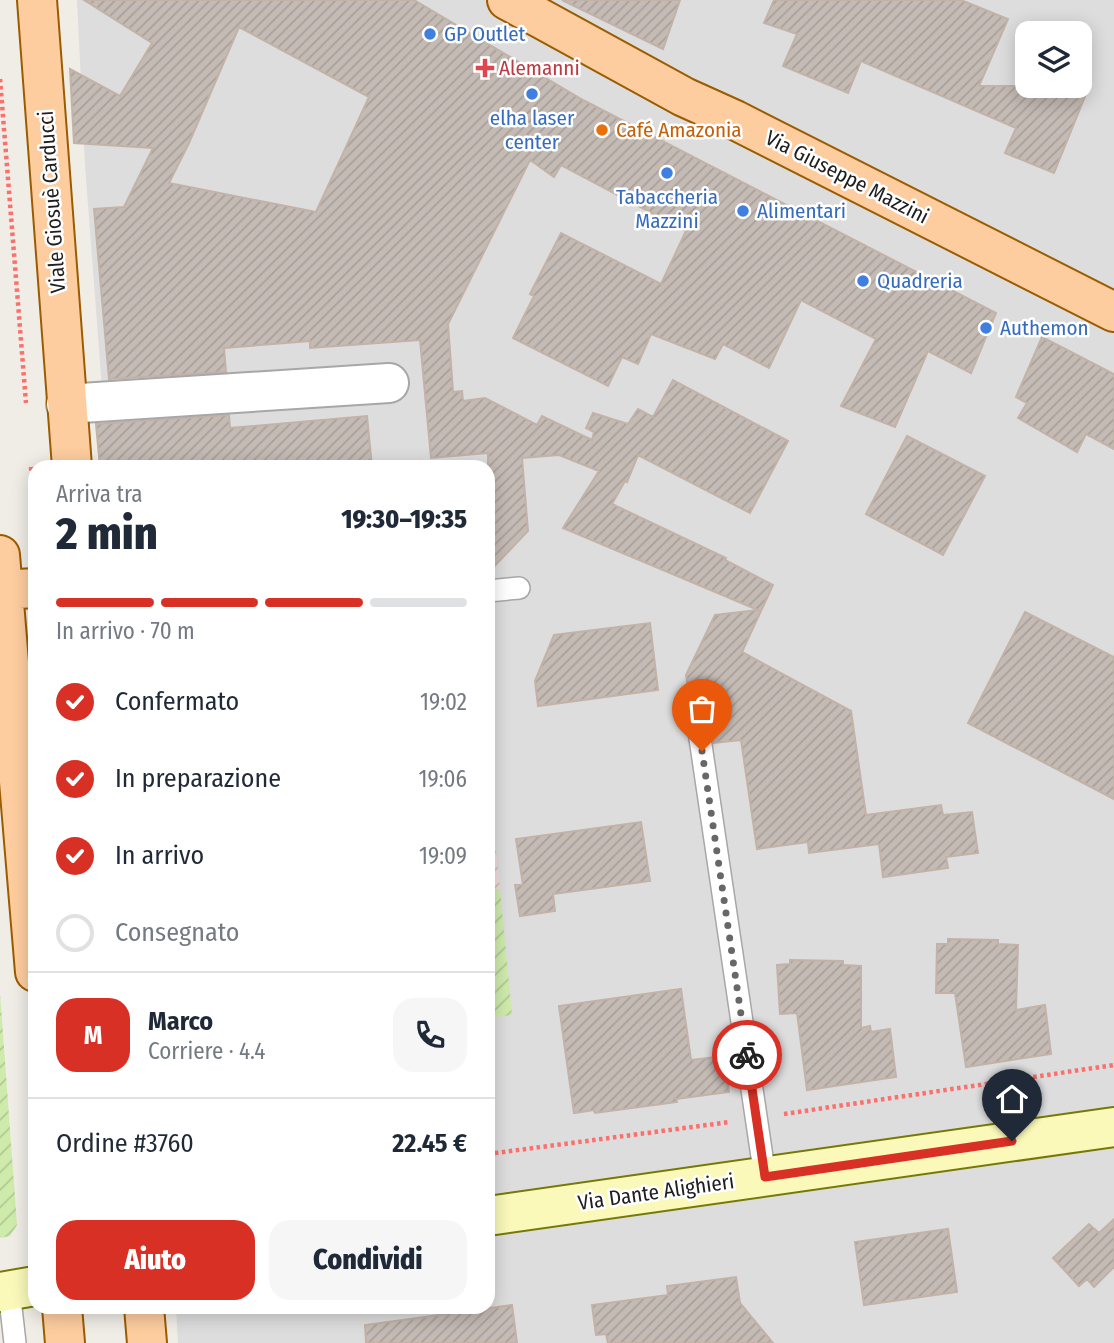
<!DOCTYPE html>
<html lang="it">
<head>
<meta charset="utf-8">
<style>
	body { margin:0; font-family:"Fira Sans Condensed",sans-serif; background:#f6f6f7; color:#1f2937; height:100vh; display:flex; flex-direction:column; font-size:26px; white-space:nowrap }
	* { box-sizing:border-box; margin:0 }
	p { font-size:23px; color:#747a83 }
	.icon { flex:none; width:38px; height:38px; fill:none; stroke:currentColor; stroke-width:2; stroke-linecap:round; stroke-linejoin:round }
	.map { position:relative; flex:1; overflow:hidden }
	.side { position:absolute; left:28px; top:460px; width:467px; height:854px; display:flex; flex-direction:column; background:#fff; border-radius:21px; box-shadow:0 4px 18px #0003 }
	.side>* { flex:none }
	.fabs { position:absolute; left:1015px; top:21px; display:grid; gap:14px }
	.fabs a { display:grid; place-items:center; width:77px; height:77px; border-radius:14px; background:#fff; box-shadow:0 4px 18px #0003; font-size:35px }
	.pin { position:absolute; display:grid; place-items:center; width:60px; height:60px; color:#fff; margin:-72px -30px; border-radius:50% 50% 50% 0; rotate:-45deg; box-shadow:0 0 7px #0007 }
	.pin .icon { rotate:45deg }
	.courier { position:absolute; display:grid; place-items:center; width:70px; height:70px; margin:-35px; border:5px solid #d93025; border-radius:50%; background:#fff; color:#222; box-shadow:0 2px 9px #0007 }
	.head em { font-style:normal; font-weight:800 }
	.head div { display:flex; flex-direction:column-reverse }
	.head { display:flex; align-items:center; justify-content:space-between; height:119px; padding:0 28px }
	h1 { font-size:46px; font-weight:800; line-height:52px }
	.bar { display:grid; grid-template-columns:repeat(4,1fr); gap:10px 7px; align-content:center; height:84px; padding:0 28px }
	.bar i { height:9px; border-radius:5px; background:#e0e1e3 }
	.bar .current { background:#d93025 }
	.bar p { grid-column:span 4 }
	.line { display:flex; align-items:center; gap:18px; padding:0 28px; border-top:2px solid #e0e1e3 }
	.line div { flex:1 }
	.round { display:grid; place-items:center; flex:none; width:74px; height:74px; border-radius:21px; background:#f6f6f7 }
	ol { padding:0 28px; list-style:none }
	li { display:flex; align-items:center; gap:21px; height:77px }
	li p { margin-inline-start:auto }
	li .icon { padding:7px; border-radius:50%; background:#d93025; color:#fff; stroke-width:4 }
	li:last-child { color:#747a83 }
	li i { width:38px; height:38px; border:4px solid #e0e1e3; border-radius:50% }
	.primary-button { display:flex; gap:14px; margin-top:auto; padding:14px 28px }
	.primary-button a { flex:1; height:80px; border-radius:21px; background:#d93025; color:#fff; font-size:28px; font-weight:800; line-height:80px; text-align:center }
	.primary-button a+a { background:#f6f6f7; color:#1f2937 }
	.map>svg:first-child { display:block }
	.residential { fill:#dedddd; fill-rule:evenodd }
	.military { fill:url(#military-furrows) }
	.garden { fill:url(#garden-furrows) }
	.building { fill:url(#building-hatch); stroke:#c2b2a8; stroke-width:2; fill-rule:evenodd }
	.lines { fill:none; stroke-linecap:round; stroke-linejoin:round }
	.lane-casing { stroke:#a7a7a7; stroke-width:24 }
	.street-casing { stroke:#a7a7a7; stroke-width:42 }
	.secondary-casing { stroke:#767a04; stroke-width:42 }
	.primary-casing { stroke:#9b5c00; stroke-width:42 }
	.path { stroke:#fb706c; stroke-width:4.5; stroke-dasharray:3.5 3.5; stroke-linecap:butt }
	.lane { stroke:#fff; stroke-width:21 }
	.street { stroke:#fff; stroke-width:38 }
	.secondary { stroke:#faf9ba; stroke-width:38 }
	.primary { stroke:#fdcd9f; stroke-width:38 }
	.done { stroke:#696765; stroke-width:7; stroke-dasharray:0 12.6 }
	.route { stroke:#d93025; stroke-width:9 }
	.shop-dot { fill:#3f7fe0; stroke:#fff; stroke-width:2.5 }
	.health-dot { fill:#e0444e; stroke:#fff; stroke-width:2.5 }
	.food-dot { fill:#e8710a; stroke:#fff; stroke-width:2.5 }
	.labels { text-anchor:middle; stroke-width:5; stroke-linejoin:round; paint-order:stroke }
	.shop-label { font-size:21px; fill:#366cbe; stroke:#fff; text-anchor:start }
	.health-label { font-size:21px; fill:#be3a42; stroke:#fff; text-anchor:start }
	.food-label { font-size:21px; fill:#c56008; stroke:#fff; text-anchor:start }
	.street-label { font-size:21px; fill:#202020; stroke:#fff }
</style>
</head>
<body>
<div class="map">
<svg width="1114" height="1343" viewBox="0 0 1114 1343">
	<defs>
		<pattern id="military-furrows" width="10" height="10" patternUnits="userSpaceOnUse" patternTransform="scale(1.75)"><rect width="10" height="10" fill="#f2ded9"/><path d="M-1 1l2-2M0 10L10 0M9 11l2-2" fill="none" stroke="#cfbeba"/></pattern>
		<pattern id="garden-furrows" width="10" height="10" patternUnits="userSpaceOnUse" patternTransform="scale(1.75)"><rect width="10" height="10" fill="#cfebac"/><path d="M-1 1l2-2M0 10L10 0M9 11l2-2" fill="none" stroke="#b1c994"/></pattern>
		<pattern id="building-hatch" width="6" height="6" patternUnits="userSpaceOnUse" patternTransform="scale(1.75)"><rect width="6" height="6" fill="#c5bbb5"/><path d="M-1 1l2-2M0 6l6-6M5 7l2-2" fill="none" stroke="#a9a09b"/></pattern>
	</defs>
	<rect width="100%" height="100%" fill="#f0ece6"/>
	<path class="residential" d="M77 0H1114V1343H178L176 1307H488V467H108L85 165ZM1027 33H1080V86H1027Z"/>
	<path class="military" d="M488 778 500 889 488 890Z"/>
	<path class="garden" d="M500 889 512 1015 488 1018V890Z
		M0 993 17 1225 10 1236 0 1238Z"/>
	<path class="building" d="M84 0H414L583 100 996 313 971 373 928 351 895 427 841 406 876 339 801 300 769 368 723 344 715 359 651 334 638 364 622 357 608 386 513 338 534 296 530 294 561 233 661 284 686 231 561 165 554 177 530 160 448 324 453 392 462 391 463 401 485 398 537 425 542 416 592 440 594 432 586 428 593 413 628 424 638 409 653 417 673 380 788 441 750 513 638 455 627 482 625 481 612 504 726 558 725 560 773 585 742 652 851 711 866 815 941 805 943 815 972 812 978 853 946 857 948 868 883 877 879 844 809 853 808 842 757 849 741 740 714 743 709 717 698 712 697 701 690 702 686 675 715 615 758 610 563 528 599 471 559 455 522 458 528 531 488 573V453L431 458 420 340 310 348V341L224 348 226 372 109 379 94 209 124 207 153 148 74 143 70 69 120 96 152 43ZM239 27 369 97 316 212 169 183 189 143Z
		M562 0H680L663 49Z
		M774 0H961L1008 19 979 86H1066L1086 94 1054 173 1005 153 1016 128 861 61 848 93 783 66 797 34 764 23Z
		M1042 337 1114 374V449L1086 434 1077 452 1018 418 1027 403 1016 397Z
		M229 415 230 428 367 416 372 467H100L96 424Z
		M907 436 985 476 943 555 866 514Z
		M1025 612 1114 657V799L968 723Z
		M650 623 658 690 538 706 535 681 554 635Z
		M641 822 650 881 553 894 555 911 520 916 515 885H523L516 839Z
		M948 939 998 940V944L1018 945 1016 1010 1045 1005 1051 1054 966 1067 955 993H936L937 944H948Z
		M790 960 843 961V965L861 966V1028L870 1026 871 1032 890 1029 896 1077 807 1090 797 1013 780 1014 777 965 790 964Z
		M681 989 691 1060 724 1056 729 1092 676 1099 677 1102 595 1113 594 1110 574 1113 559 1006Z
		M1114 1219V1267L1094 1287 1087 1279 1079 1286 1053 1258 1089 1224 1099 1233Z
		M948 1229 957 1292 864 1305 855 1242Z
		M736 1277 740 1303 773 1343H608L606 1334 596 1335 592 1305 668 1295 667 1286Z
		M512 1305 517 1343H366L365 1325Z"/>
	<g class="lines">
		<g class="lane-casing">
			<path id="lane" d="M488 591 519 588
				M698 725 765 1177
				M9 1290 15 1343"/>
		</g>
		<g class="street-casing">
			<path id="street" d="M66 404 389 383"/>
		</g>
		<g class="secondary-casing">
			<path id="secondary" d="M488 1216 1114 1127
				M0 1292 35 1286"/>
		</g>
		<g class="primary-casing">
			<path id="primary" d="M37 0 72 467
				M507 0 684 97 735 120 1114 312
				M0 555 35 972
				M2 590 35 588
				M62 1307 65 1343
				M144 1307 147 1343"/>
		</g>
		<path class="path" d="M0 79 26 403
			M31 467 35 514
			M784 1114 1114 1065
			M488 1154 730 1122"/>
		<use href="#lane" class="lane"/>
		<use href="#street" class="street"/>
		<use href="#secondary" class="secondary"/>
		<use href="#primary" class="primary"/>
	</g>
	<g class="lines">
		<path class="done" d="M702 751 747 1055"/>
		<path class="route" d="M747 1055 765 1177 1012 1141"/>
	</g>
	<g class="shop-dot">
		<circle cx="430" cy="34" r="7"/>
		<circle cx="532" cy="94" r="7"/>
		<circle cx="667" cy="173" r="7"/>
		<circle cx="743" cy="211" r="7"/>
		<circle cx="863" cy="281" r="7"/>
		<circle cx="986" cy="328" r="7"/>
	</g>
	<path class="health-dot" d="M481.5 57.5h7v7h7v7h-7v7h-7v-7h-7v-7h7z"/>
	<circle class="food-dot" cx="602" cy="130" r="7"/>
	<g class="labels">
		<g class="shop-label">
			<text x="444" y="41">GP Outlet</text>
			<text x="532" y="125" text-anchor="middle">elha laser<tspan x="532" dy="24">center</tspan></text>
			<text x="667" y="204" text-anchor="middle">Tabaccheria<tspan x="667" dy="24">Mazzini</tspan></text>
			<text x="757" y="218">Alimentari</text>
			<text x="877" y="288">Quadreria</text>
			<text x="1000" y="335">Authemon</text>
		</g>
		<g class="health-label">
			<text x="499" y="75">Alemanni</text>
		</g>
		<g class="food-label">
			<text x="616" y="137">Café Amazonia</text>
		</g>
		<g class="street-label">
			<text transform="translate(847 177) rotate(27)" y="7">Via Giuseppe Mazzini</text>
			<text transform="translate(52 202) rotate(-94)" y="7">Viale Giosuè Carducci</text>
			<text transform="translate(656 1192) rotate(-8)" y="7">Via Dante Alighieri</text>
		</g>
	</g>
</svg>
<div class="fabs">
<a><svg class="icon" aria-label="layers" viewBox="0 0 24 24"><path d="M12 4l9 5-9 5-9-5zM3 14l9 5 9-5"/></svg></a>
</div>
<div class="pin" style="left:702px;top:751px;background:#ea580c"><svg class="icon" aria-label="bag" viewBox="0 0 24 24"><path d="M5 8h14l-1 12H6zM9 8a3 3 0 0 1 6 0"/></svg></div>
<div class="pin" style="left:1012px;top:1141px;background:#1f2937"><svg class="icon" aria-label="home" viewBox="0 0 24 24"><path d="M3 11l9-7 9 7M6 9v11h12V9"/></svg></div>
<div class="courier" style="left:747px;top:1055px"><svg class="icon" aria-label="bike" viewBox="0 0 24 24"><circle cx="6" cy="16" r="4"/><circle cx="18" cy="16" r="4"/><path d="M6 16l4-8h5l3 8M10 8l3 8H6M13 5h3"/></svg></div>
<section class="side">
<div class="head"><div><h1>2 min</h1><p>Arriva tra</p></div><em>19:30–19:35</em></div>
<div class="bar"><i class="current"></i><i class="current"></i><i class="current"></i><i></i><p>In arrivo · 70 m</p></div>
<ol>
<li><svg class="icon" aria-label="check" viewBox="0 0 24 24"><path d="M5 12l5 5 9-10"/></svg>Confermato<p>19:02</p></li>
<li><svg class="icon" aria-label="check" viewBox="0 0 24 24"><path d="M5 12l5 5 9-10"/></svg>In preparazione<p>19:06</p></li>
<li><svg class="icon" aria-label="check" viewBox="0 0 24 24"><path d="M5 12l5 5 9-10"/></svg>In arrivo<p>19:09</p></li>
<li><i></i>Consegnato</li>
</ol>
<div class="line" style="height:126px"><b class="round" style="background:#d93025;color:#fff">M</b><div><b>Marco</b><p>Corriere · 4.4</p></div><a class="round"><svg class="icon" aria-label="phone" viewBox="0 0 24 24"><path d="M5 4h4l2 5-3 2q2 4 5 5l2-3 5 2v4C11 20 4 13 5 4z"/></svg></a></div>
<div class="line" style="height:91px"><div>Ordine #3760</div><b>22.45 €</b></div>
<div class="primary-button"><a>Aiuto</a><a>Condividi</a></div>
</section>
</div>
</body>
</html>
